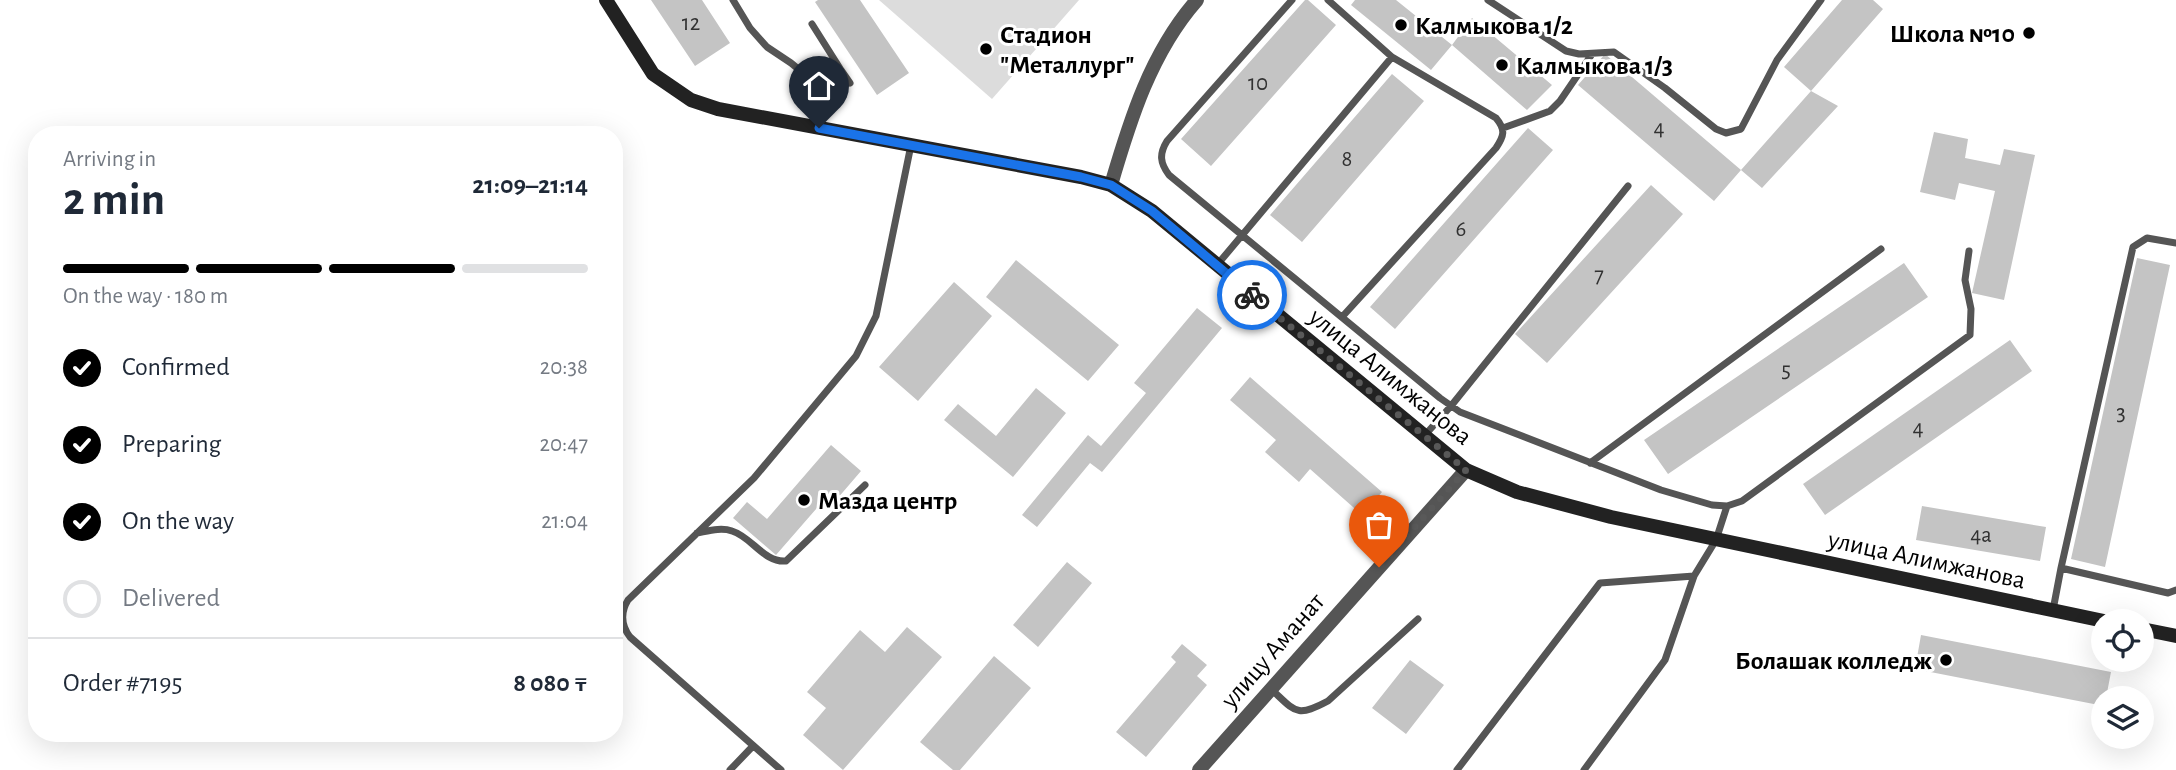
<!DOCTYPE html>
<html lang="en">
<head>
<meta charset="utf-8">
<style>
	body { margin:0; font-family:"Alegreya Sans",sans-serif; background:#f6f6f7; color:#1f2937; height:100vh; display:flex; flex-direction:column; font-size:26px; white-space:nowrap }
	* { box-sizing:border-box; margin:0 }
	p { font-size:23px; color:#747a83 }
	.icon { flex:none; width:38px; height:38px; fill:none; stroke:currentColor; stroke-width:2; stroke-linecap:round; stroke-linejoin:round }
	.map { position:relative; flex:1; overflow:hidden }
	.panel { position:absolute; left:28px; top:126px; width:595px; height:616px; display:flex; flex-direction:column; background:#fff; border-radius:28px; box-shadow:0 7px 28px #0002 }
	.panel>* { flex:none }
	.fabs { position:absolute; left:2091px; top:609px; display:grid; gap:14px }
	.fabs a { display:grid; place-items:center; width:63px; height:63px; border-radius:50%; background:#fff; box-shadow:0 7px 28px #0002; font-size:35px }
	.pin { position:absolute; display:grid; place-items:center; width:60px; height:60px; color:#fff; margin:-72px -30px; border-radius:50% 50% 50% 0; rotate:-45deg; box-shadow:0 0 7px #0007 }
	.pin .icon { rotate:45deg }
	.courier { position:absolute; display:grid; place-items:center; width:70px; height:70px; margin:-35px; border:5px solid #1a73e8; border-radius:50%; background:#fff; color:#222; box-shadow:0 2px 9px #0007 }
	.headline em { font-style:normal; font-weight:700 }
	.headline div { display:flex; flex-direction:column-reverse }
	.headline { display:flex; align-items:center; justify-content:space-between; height:119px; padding:0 35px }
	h1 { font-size:46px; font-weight:700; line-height:52px }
	.bar { display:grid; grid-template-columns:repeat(4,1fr); gap:10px 7px; align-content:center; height:84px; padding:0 35px }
	.bar i { height:9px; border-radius:5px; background:#e0e1e3 }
	.bar .on { background:#000 }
	.bar p { grid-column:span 4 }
	.line { display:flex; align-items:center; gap:18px; padding:0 35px; border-top:2px solid #e0e1e3 }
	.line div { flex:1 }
	ol { padding:0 35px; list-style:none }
	li { display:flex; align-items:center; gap:21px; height:77px }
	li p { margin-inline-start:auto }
	li .icon { padding:7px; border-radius:50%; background:#000; color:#fff; stroke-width:4 }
	li:last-child { color:#747a83 }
	li i { width:38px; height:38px; border:4px solid #e0e1e3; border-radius:50% }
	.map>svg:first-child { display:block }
	.green { fill:#dcdcdc }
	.building { fill:#c4c4c4 }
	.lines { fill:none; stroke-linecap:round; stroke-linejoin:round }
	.lane { stroke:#555; stroke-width:7 }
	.street { stroke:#555; stroke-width:14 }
	.secondary { stroke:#222; stroke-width:14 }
	.done { stroke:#595959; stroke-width:7; stroke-dasharray:0 12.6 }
	.route { stroke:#1a73e8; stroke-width:9 }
	.poi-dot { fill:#000; stroke:#fff; stroke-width:2.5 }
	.labels { text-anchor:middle; stroke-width:6; stroke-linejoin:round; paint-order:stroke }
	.number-label { font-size:23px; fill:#313131 }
	.poi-label { font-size:26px; font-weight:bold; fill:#000; stroke:#fff; text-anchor:start }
	.street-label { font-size:26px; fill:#000; stroke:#fff }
</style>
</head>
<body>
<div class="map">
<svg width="2176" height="770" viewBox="0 0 2176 770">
	<rect width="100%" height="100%" fill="#fff"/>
	<path class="green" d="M879 0H1079L992 99Z"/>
	<path class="building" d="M651 0H702L730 43 695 66Z
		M818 0H860L909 73 877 95 815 2Z
		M1305 0H1308L1336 25 1211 166 1181 139Z
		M1355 0H1396L1452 45 1431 70 1351 5Z
		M1842 0H1873L1883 9 1811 91 1784 67Z
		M1472 18 1552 85 1527 110 1452 45Z
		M1605 54 1741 170 1714 201 1578 85Z
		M1392 74 1424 101 1302 242 1270 215Z
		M1811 91 1838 106 1762 188 1741 170Z
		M1528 128 1553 150 1395 329 1370 307Z
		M1934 132 1968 139 1965 158 2000 165 2004 149 2035 155 2004 300 1972 293 1995 191 1959 183 1955 200 1920 192Z
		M1651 185 1683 214 1547 363 1515 334Z
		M2137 258 2170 265 2105 567 2071 559Z
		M1016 260 1119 345 1088 381 986 297Z
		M1904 263 1928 297 1668 474 1644 440Z
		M954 282 992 316 918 401 879 367Z
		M1197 308 1222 328 1102 472 1090 463 1037 527 1022 515 1088 435 1101 446 1146 393 1134 383Z
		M2010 340 2032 371 1825 515 1803 484Z
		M1250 377 1382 492 1362 515 1310 469 1299 482 1265 452 1276 440 1230 400Z
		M1036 388 1066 413 1013 477 944 420 958 404 996 436Z
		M831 445 861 471 837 499 830 493 776 555 733 518 747 502 767 519Z
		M1922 506 2046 527 2040 561 1916 540Z
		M1067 562 1092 583 1038 647 1013 625Z
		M907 627 942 657 843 770 803 735 826 708 807 692 860 630 885 652Z
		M1921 635 2111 672 2106 698H2104V706L1915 669Z
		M1182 644 1207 665 1197 676 1207 685 1146 757 1116 732 1176 662 1171 657Z
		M994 656 1031 688 960 770H953L920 742Z
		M1410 660 1444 685 1406 734 1372 708Z"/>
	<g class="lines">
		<path class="lane" d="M733 0 750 28 767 47 791 63 825 91
			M1292 0 1167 141C1159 154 1160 163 1169 175L1440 398 1460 412 1661 490 1712 505 1727 506 1742 501 1970 335 1971 309 1965 280 1969 251
			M1328 0 1392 57 1496 118C1506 130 1504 136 1496 148L1342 317
			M1488 0 1566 51 1579 54 1614 52 1665 88 1716 129 1726 133 1741 129 1777 60 1821 0
			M812 24 841 70
			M819 128C822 108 822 81 841 70L850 83
			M1503 128 1550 111 1560 101 1592 54
			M2176 243 2147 238 2133 247 2061 568 2168 593 2176 590
			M1217 265 1392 57
			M1425 435 1451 406 1628 186
			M1590 463 1881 249
			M697 533C708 531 721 527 732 531 752 537 764 563 786 561L865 485
			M2053 610 2061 568
			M1271 689C1296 712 1296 718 1328 701L1418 619
			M730 770 753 746
			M781 770 630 637C621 625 620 613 628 600L754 478 856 356 876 316 911 145
			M1457 770 1600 583 1694 576 1716 540 1727 506
			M1584 770 1665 660 1694 576"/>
		<path class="street" d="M1111 185C1130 120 1151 52 1197 0
			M1199 770 1466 470"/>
		<path class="secondary" d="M606 0 653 74 691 100 718 109 1081 177 1111 185 1152 211 1466 470 1517 492 1611 517 2104 621
			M2142 629 2176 636"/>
	</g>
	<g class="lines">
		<path class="done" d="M1252 295 1466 470 1379 567"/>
		<path class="route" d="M819 128 1081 177 1111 185 1152 211 1252 295"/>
	</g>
	<g class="poi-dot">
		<circle cx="1401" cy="25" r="7"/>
		<circle cx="2029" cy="33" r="7"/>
		<circle cx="986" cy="49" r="7"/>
		<circle cx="1502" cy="65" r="7"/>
		<circle cx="804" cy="500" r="7"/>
		<circle cx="1946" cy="660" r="7"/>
	</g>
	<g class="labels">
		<g class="number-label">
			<text x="691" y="30">12</text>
			<text x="1258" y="90">10</text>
			<text x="1659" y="135">4</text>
			<text x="1347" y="166">8</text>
			<text x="1461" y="236">6</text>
			<text x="1599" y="282">7</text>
			<text x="1786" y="377">5</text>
			<text x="2121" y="420">3</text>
			<text x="1918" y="435">4</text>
			<text x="1981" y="542">4а</text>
		</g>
		<g class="poi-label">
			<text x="1415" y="34">Калмыкова 1/2</text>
			<text x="2015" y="42" text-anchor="end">Школа №10</text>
			<text x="1000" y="43">Стадион<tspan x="1000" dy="30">"Металлург"</tspan></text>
			<text x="1516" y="74">Калмыкова 1/3</text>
			<text x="818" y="509">Мазда центр</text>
			<text x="1932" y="669" text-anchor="end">Болашак колледж</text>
		</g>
		<g class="street-label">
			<text transform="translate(1391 376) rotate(39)" y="9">улица Алимжанова</text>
			<text transform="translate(1927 559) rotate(12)" y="9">улица Алимжанова</text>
			<text transform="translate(1272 650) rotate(-49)" y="9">улицу Аманат</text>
		</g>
	</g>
</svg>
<div class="fabs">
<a><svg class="icon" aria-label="locate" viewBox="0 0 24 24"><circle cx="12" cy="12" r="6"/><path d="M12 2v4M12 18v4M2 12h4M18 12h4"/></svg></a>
<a><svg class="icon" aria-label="layers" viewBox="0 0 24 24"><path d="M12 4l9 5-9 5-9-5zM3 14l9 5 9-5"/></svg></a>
</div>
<div class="pin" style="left:1379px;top:567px;background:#ea580c"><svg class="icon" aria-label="bag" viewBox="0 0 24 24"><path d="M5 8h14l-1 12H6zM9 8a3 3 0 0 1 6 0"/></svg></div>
<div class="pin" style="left:819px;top:128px;background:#1f2937"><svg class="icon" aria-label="home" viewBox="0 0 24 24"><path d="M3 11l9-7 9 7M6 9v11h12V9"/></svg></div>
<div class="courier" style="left:1252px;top:295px"><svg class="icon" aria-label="bike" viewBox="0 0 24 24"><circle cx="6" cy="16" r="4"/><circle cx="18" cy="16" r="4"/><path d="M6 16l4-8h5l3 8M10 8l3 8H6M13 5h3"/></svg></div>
<section class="panel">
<div class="headline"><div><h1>2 min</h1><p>Arriving in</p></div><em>21:09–21:14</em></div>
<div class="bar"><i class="on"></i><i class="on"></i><i class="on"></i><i></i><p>On the way · 180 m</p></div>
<ol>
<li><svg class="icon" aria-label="check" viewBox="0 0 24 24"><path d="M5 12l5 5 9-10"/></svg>Confirmed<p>20:38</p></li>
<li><svg class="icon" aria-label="check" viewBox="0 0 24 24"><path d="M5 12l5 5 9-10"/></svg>Preparing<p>20:47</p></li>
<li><svg class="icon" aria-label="check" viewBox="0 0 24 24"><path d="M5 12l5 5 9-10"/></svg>On the way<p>21:04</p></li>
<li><i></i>Delivered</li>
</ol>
<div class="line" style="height:91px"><div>Order #7195</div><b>8 080 ₸</b></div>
</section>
</div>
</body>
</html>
